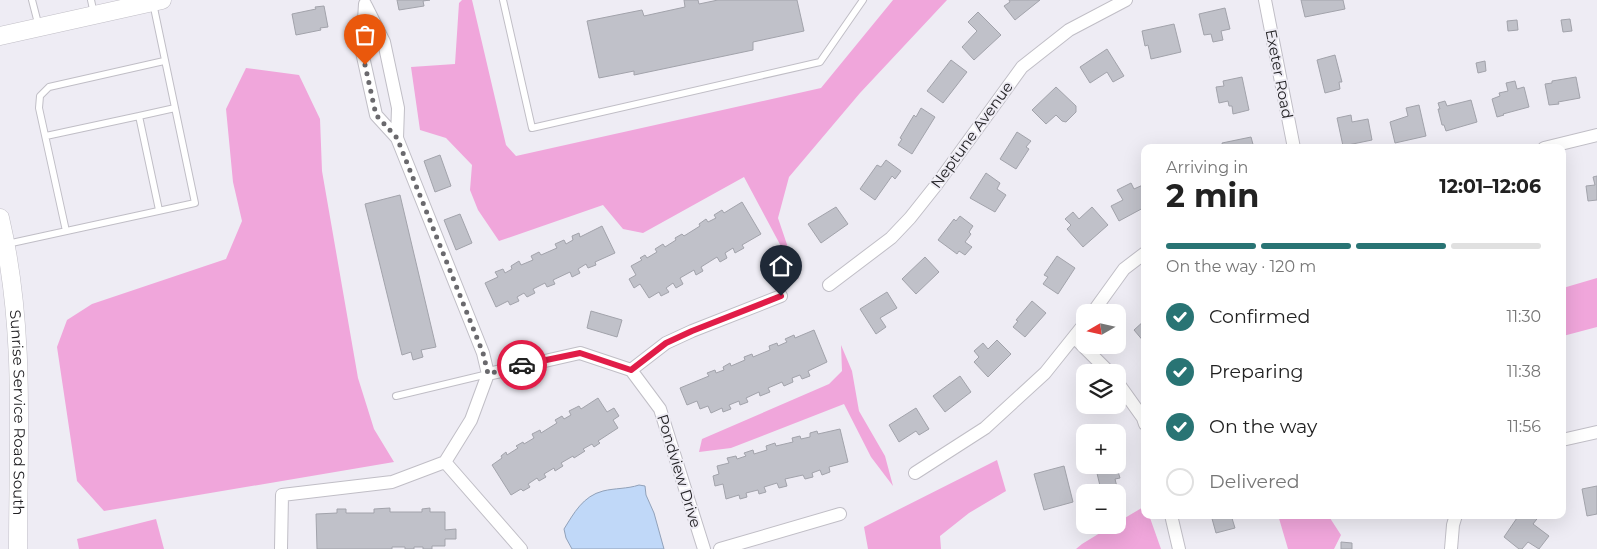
<!DOCTYPE html>
<html lang="en">
<head>
<meta charset="utf-8">
<style>
	body { margin:0; font-family:Montserrat,sans-serif; background:#f6f6f6; color:#222; height:100vh; display:flex; flex-direction:column; font-size:19px; white-space:nowrap }
	* { box-sizing:border-box; margin:0 }
	p { font-size:16px; color:#767676 }
	.icon { flex:none; width:28px; height:28px; fill:none; stroke:currentColor; stroke-width:2; stroke-linecap:round; stroke-linejoin:round }
	.map { position:relative; flex:1; overflow:hidden }
	.details { position:absolute; left:1141px; top:144px; width:425px; height:375px; display:flex; flex-direction:column; background:#fff; border-radius:10px; box-shadow:0 5px 20px #0002 }
	.details>* { flex:none }
	.needle { width:32px; rotate:261deg }
	.tools { position:absolute; left:1076px; top:304px; display:grid; gap:10px }
	.tools a { display:grid; place-items:center; width:50px; height:50px; border-radius:10px; background:#fff; box-shadow:0 5px 20px #0002; font-size:25px }
	.pin { position:absolute; display:grid; place-items:center; width:42px; height:42px; color:#fff; margin:-51px -21px; border-radius:50% 50% 50% 0; rotate:-45deg; box-shadow:0 0 5px #0007 }
	.pin .icon { rotate:45deg }
	.courier { position:absolute; display:grid; place-items:center; width:50px; height:50px; margin:-25px; border:4px solid #e11d48; border-radius:50%; background:#fff; color:#222; box-shadow:0 1px 6px #0007 }
	.head em { font-style:normal; font-weight:700 }
	.head div { display:flex; flex-direction:column-reverse }
	.head { display:flex; align-items:center; justify-content:space-between; height:85px; padding:0 25px }
	h1 { font-size:32px; font-weight:700; line-height:38px }
	.bar { display:grid; grid-template-columns:repeat(4,1fr); gap:8px 5px; align-content:center; height:60px; padding:0 25px }
	.bar i { height:6px; border-radius:4px; background:#e0e0e0 }
	.bar .active { background:#297474 }
	.bar p { grid-column:span 4 }
	ol { padding:0 25px; list-style:none }
	li { display:flex; align-items:center; gap:15px; height:55px }
	li p { margin-inline-start:auto }
	li .icon { padding:5px; border-radius:50%; background:#297474; color:#fff; stroke-width:4 }
	li:last-child { color:#767676 }
	li i { width:28px; height:28px; border:2px solid #e0e0e0; border-radius:50% }
	.map>svg:first-child { display:block }
	.green { fill:#f0a6db }
	.water { fill:#c0d8f8; stroke:#91a1b9 }
	.building { fill:#c0c1c9; stroke:#a2a3ab }
	.lines { fill:none; stroke-linecap:round; stroke-linejoin:round }
	.lane-casing { stroke:#c0bec6; stroke-width:8 }
	.street-casing { stroke:#c0bec6; stroke-width:14 }
	.secondary-casing { stroke:#c0bec6; stroke-width:19 }
	.lane { stroke:#fff; stroke-width:6 }
	.street { stroke:#fff; stroke-width:12 }
	.secondary { stroke:#fff; stroke-width:18 }
	.done { stroke:#6a696d; stroke-width:5; stroke-dasharray:0 9 }
	.route { stroke:#e11d48; stroke-width:6 }
	.labels { text-anchor:middle; stroke-width:4; stroke-linejoin:round; paint-order:stroke }
	.street-label { font-size:15px; fill:#232225; stroke:#eeecf4 }
</style>
</head>
<body>
<div class="map">
<svg width="1597" height="549" viewBox="0 0 1597 549">
	<rect width="100%" height="100%" fill="#eeecf4"/>
	<path class="green" d="M462 0H472L506 145 516 156 821 88 893 0H947L860 93 789 177 778 218 799 280 744 177 643 233 623 229 603 205 499 241 478 210 470 190 472 165 446 138 420 130 411 67 455 64 459 3Z
		M246 68 299 75 320 119 322 171 358 378 374 429 394 462 104 511 77 481 57 347 67 320 92 304 226 259 242 221 233 182 226 109Z
		M1597 278V327L1563 336V288Z
		M841 345 852 371 859 411 885 456 893 486 871 457 844 404 731 448 699 452 702 439 829 384 842 371Z
		M997 460 1006 491 969 513 940 536 941 549H868L864 527Z
		M1145 506V515H1149L1161 549H1076L1082 544 1113 525H1118V522Z
		M1278 515H1328L1341 535 1334 549H1288Z
		M156 519 164 549H79L77 539Z"/>
	<path class="water" d="M639 485 645 486 646 495 654 513 664 549H572L566 538 564 529C574 513 583 496 603 491 615 488 627 489 639 485Z"/>
	<path class="building" d="M397 0H430L423 1 424 6 399 10Z
		M684 0H698L699 4 718 0H797L804 31 753 42V50L634 75V71L599 78 587 21 642 10 644 16 685 7Z
		M1009 0H1040L1015 20 1004 6 1010 2Z
		M1301 0H1343L1345 9 1305 17Z
		M324 6 328 27 320 28 321 30 296 35 292 14 316 9 315 7Z
		M1225 8 1230 29 1221 31 1223 40 1213 42 1211 34 1204 35 1199 14Z
		M978 12 1001 35 974 60 962 47 977 31 968 22Z
		M1570 19 1572 31 1563 32 1561 20Z
		M1517 20 1518 30 1508 31 1507 21Z
		M1174 24 1181 52 1151 59 1148 45 1145 46 1142 31Z
		M1107 49 1124 76 1113 82 1107 72 1090 83 1080 67Z
		M1335 55 1342 82H1339L1340 89 1325 93 1317 60Z
		M951 60 967 72 943 103 927 91Z
		M1485 61 1486 71 1478 73 1476 63Z
		M1242 77 1249 110 1233 114 1232 106H1229L1228 101 1219 103 1216 87 1224 86 1223 81Z
		M1576 77 1580 98 1558 102 1559 104 1549 105 1545 84 1552 83V81Z
		M1515 81 1517 89 1524 87 1529 107 1503 114 1504 115 1497 117 1492 99 1500 96 1499 93 1508 91 1506 83Z
		M1056 87 1076 106V112L1066 122 1062 121 1056 115 1046 124 1032 110Z
		M1471 100 1477 122 1446 131 1444 125H1442L1438 109H1440L1438 103 1445 101 1447 106Z
		M1419 105 1426 136 1395 143 1390 122 1408 116 1406 108Z
		M921 108 935 117 912 154 898 145 902 139 900 138 914 115 916 117Z
		M1351 115 1352 122 1368 119 1372 140 1343 146 1337 118Z
		M1017 132 1031 141 1026 147 1029 149 1016 169 1000 159Z
		M1251 137 1254 148H1223L1222 143Z
		M440 155 451 186 435 192 424 161Z
		M886 160 901 171 895 179 892 176 875 200 860 189 877 165 881 167Z
		M986 173 1000 183 997 189 1006 195 995 212 970 198Z
		M1597 176V200L1588 201 1586 186 1595 185 1593 177Z
		M1131 183 1134 189 1145 184V207L1119 221 1111 206 1123 200 1117 190Z
		M400 195 436 347 421 350 423 357 413 360 411 352 402 355 365 204Z
		M742 202 761 234 742 245 744 248 735 253 733 248 725 253 727 258 720 262 717 257 701 267 703 271 696 275 694 270 680 278 683 284 676 288 673 283 666 288 669 292 661 296 659 292 649 298 640 284 634 288 629 279 636 275 631 266 642 260 640 258 645 255 647 258 657 252 655 249 663 244 665 247 676 240 675 238 682 234 684 236 700 226 699 224 706 219 708 222 716 218 714 215 722 210 724 213Z
		M836 207 848 224 821 243 808 224Z
		M1092 207 1108 225 1083 247 1067 229 1071 225 1065 219 1073 212 1079 219Z
		M460 214 472 243 456 250 444 220Z
		M960 216 973 226 969 232 971 234 965 242 972 247 965 255 959 251 957 254 938 240 954 219 956 221Z
		M602 226 615 253 595 262 596 265 588 268 586 264 578 269 580 273 572 277 570 272 553 280 555 284 547 287 545 283 533 289 535 293 527 297 524 293 517 297 519 301 510 305 508 301 496 307 485 283 498 277 495 272 503 269 505 273 512 269 511 266 519 261 521 265 533 260 531 256 539 252 541 255 557 248 555 244 564 240 566 244 573 240 572 236 579 233 580 237Z
		M1057 256 1075 268 1058 294 1043 284 1048 277 1044 275Z
		M925 257 939 272 916 294 902 279Z
		M887 292 897 308 880 318 886 327 876 334 860 309Z
		M1032 301 1046 313 1025 337 1013 327 1018 321 1016 320Z
		M591 311 622 320 617 337 587 328Z
		M1145 320V343L1134 330Z
		M814 330 827 362 808 371 810 376 802 379 800 375 792 378 793 382 784 386 782 382 768 388 770 392 760 396 759 392 746 398 748 402 740 405 739 401 729 405 731 409 723 412 722 408 711 413 708 406 700 409 697 401 687 405 680 388 709 376 707 373 715 370 716 373 724 370 723 367 730 363 731 366 745 360 744 357 752 354 753 357 770 350 769 346 777 343 778 346 787 342 785 339 794 335 795 338Z
		M997 340 1011 354 988 377 974 362 979 357 974 351 983 343 988 349Z
		M960 376 971 392 945 412 933 396Z
		M598 398 607 412 614 408 619 416 613 420 618 428 598 441 600 443 594 447 592 444 583 449 585 451 574 458 573 456 561 463 563 466 555 471 554 468 544 474 546 477 539 481 537 478 528 484 530 487 523 491 521 489 511 495 492 465 502 458 501 456 506 452 507 455 518 448 516 446 523 442 524 444 534 438 532 434 540 430 541 433 557 423 555 420 562 416 564 419 571 415 569 411 579 406 581 409Z
		M916 408 929 429 919 435 916 431 899 442 889 425Z
		M840 429 848 462 829 467 830 472 822 475 820 470 812 473 813 477 805 479 803 475 785 479 787 486 779 488 777 483 764 487 766 492 759 494 758 490 746 493 747 497 740 499 739 495 726 499 723 484 715 486 713 476 719 474 717 466 729 463 727 458 736 456 737 459 746 456 744 453 753 450 754 454 767 450 766 446 775 443 776 446 793 442 792 438 800 436 801 439 810 437V433L817 431 818 434Z
		M1095 465H1116L1120 478 1115 479 1117 487 1101 490Z
		M1064 466 1073 502 1044 510 1034 474Z
		M1597 486V514L1587 516 1582 489Z
		M390 508V512H422V509L430 508V512H445V530L456 529V539H445V546H432V549H423V547H414V549H405V547H392V549H317L316 514 337 513V509H346V513H374V509Z
		M1211 515H1231L1235 528 1216 533Z
		M1519 515H1540L1533 524 1549 536 1539 549 1528 542 1522 549H1519L1504 537Z
		M1341 542 1352 543V549H1341Z"/>
	<g class="lines">
		<g class="lane-casing">
			<path id="lane" d="M32 0 39 27
				M91 0 94 14
				M503 0 532 128 820 62 863 0
				M46 136 139 116
				M159 210 139 116 175 108
				M66 231 39 108 40 96 49 87 164 61
				M7 244 195 203 153 3
				M396 396 488 374"/>
		</g>
		<g class="street-casing">
			<path id="street" d="M1265 0 1294 148
				M366 6 384 42 398 108 397 138
				M1544 148 1597 135
				M829 285 891 238 910 218 937 184 1022 67 1069 30 1126 0
				M1093 312 1124 269 1145 253
				M1074 337 1109 372
				M631 370 666 343 692 331 781 296
				M488 374 580 353 631 370 660 409 704 549
				M1118 383 1143 418 1145 424
				M1562 440 1597 432
				M445 462 521 549
				M915 473 985 428 1045 373 1085 323
				M1171 515 1179 549
				M281 549 282 495 392 482 445 462 471 420 488 374 483 353 397 138 376 115 362 52 365 4
				M720 549 840 514
				M1451 549 1453 525 1456 515"/>
		</g>
		<g class="secondary-casing">
			<g id="secondary">
				<path d="M0 36 162 0"/>
				<path id="s1" d="M0 218C26 329 18 437 18 549"/>
			</g>
		</g>
		<use href="#lane" class="lane"/>
		<use href="#street" class="street"/>
		<use href="#secondary" class="secondary"/>
	</g>
	<g class="lines">
		<path class="done" d="M365 65 376 115 397 138 483 353 488 374 522 365"/>
		<path class="route" d="M522 365 580 353 631 370 666 343 692 331 781 296"/>
	</g>
	<g class="labels">
		<g class="street-label">
			<text transform="translate(1279 74) rotate(79)" y="5">Exeter Road</text>
			<text transform="translate(972 135) rotate(-54)" y="5">Neptune Avenue</text>
			<text dy="5" stroke="none"><textPath href="#s1" startOffset="196">Sunrise Service Road South</textPath></text>
			<text transform="translate(679 471) rotate(73)" y="5">Pondview Drive</text>
		</g>
	</g>
</svg>
<div class="tools">
<a><svg class="needle" viewBox="-14 -14 28 28"><path d="M0-13l5 13h-10z" fill="#e53935"/><path d="M0 13l5-13h-10z" fill="#767676"/></svg></a>
<a><svg class="icon" aria-label="layers" viewBox="0 0 24 24"><path d="M12 4l9 5-9 5-9-5zM3 14l9 5 9-5"/></svg></a>
<a>+</a>
<a>−</a>
</div>
<div class="pin" style="left:365px;top:65px;background:#ea580c"><svg class="icon" aria-label="bag" viewBox="0 0 24 24"><path d="M5 8h14l-1 12H6zM9 8a3 3 0 0 1 6 0"/></svg></div>
<div class="pin" style="left:781px;top:296px;background:#1f2937"><svg class="icon" aria-label="home" viewBox="0 0 24 24"><path d="M3 11l9-7 9 7M6 9v11h12V9"/></svg></div>
<div class="courier" style="left:522px;top:365px"><svg class="icon" aria-label="car" viewBox="0 0 24 24"><path d="M5 17H2v-5l4-1 3-4h7l3 4 3 1v5h-3M9 17h6M6 11h13"/><circle cx="7" cy="17" r="2"/><circle cx="17" cy="17" r="2"/></svg></div>
<section class="details">
<div class="head"><div><h1>2 min</h1><p>Arriving in</p></div><em>12:01–12:06</em></div>
<div class="bar"><i class="active"></i><i class="active"></i><i class="active"></i><i></i><p>On the way · 120 m</p></div>
<ol>
<li><svg class="icon" aria-label="check" viewBox="0 0 24 24"><path d="M5 12l5 5 9-10"/></svg>Confirmed<p>11:30</p></li>
<li><svg class="icon" aria-label="check" viewBox="0 0 24 24"><path d="M5 12l5 5 9-10"/></svg>Preparing<p>11:38</p></li>
<li><svg class="icon" aria-label="check" viewBox="0 0 24 24"><path d="M5 12l5 5 9-10"/></svg>On the way<p>11:56</p></li>
<li><i></i>Delivered</li>
</ol>
</section>
</div>
</body>
</html>
